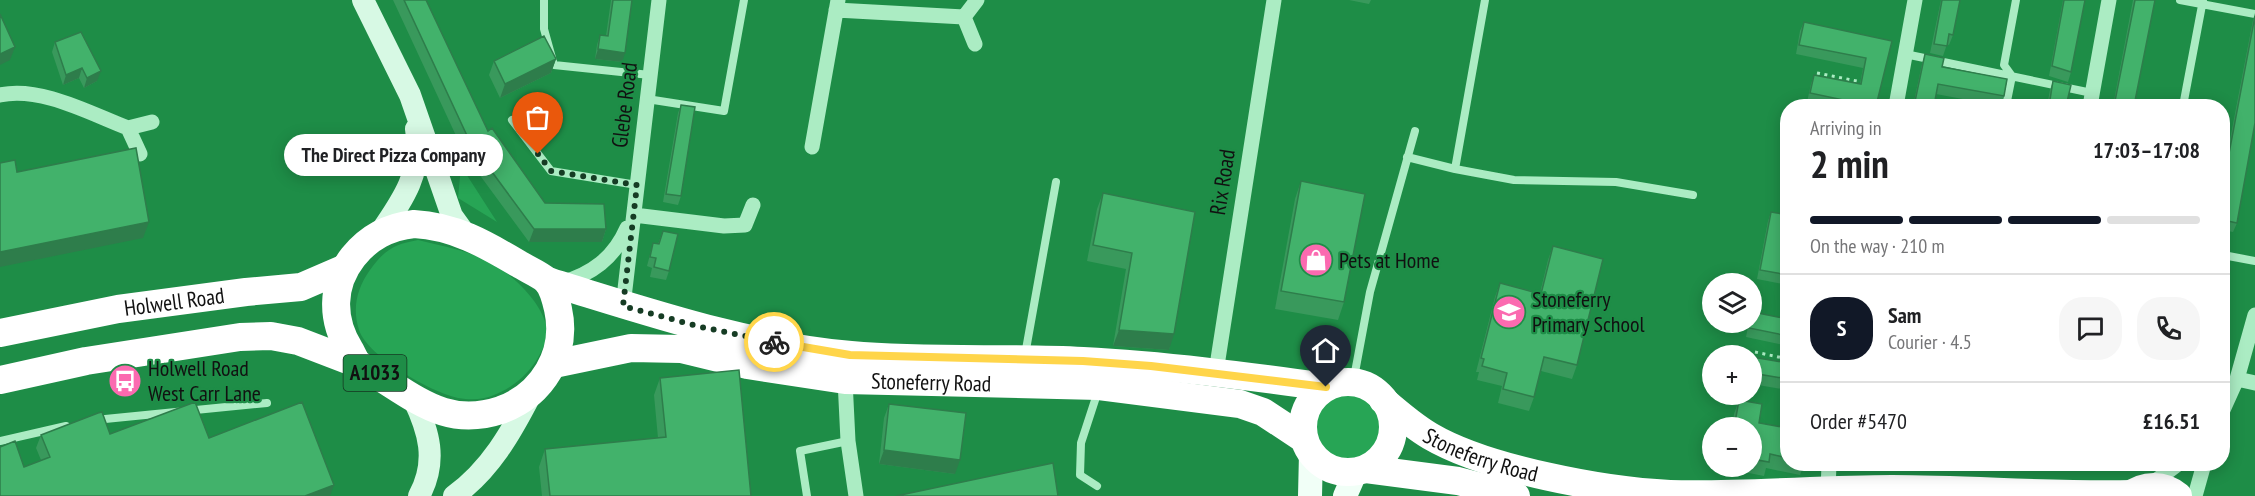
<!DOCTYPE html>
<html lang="en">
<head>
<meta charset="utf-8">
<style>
	body { margin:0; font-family:"PT Sans Narrow",sans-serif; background:#f6f6f6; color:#202124; height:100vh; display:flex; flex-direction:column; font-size:22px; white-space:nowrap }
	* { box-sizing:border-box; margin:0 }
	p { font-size:20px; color:#757577 }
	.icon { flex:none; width:33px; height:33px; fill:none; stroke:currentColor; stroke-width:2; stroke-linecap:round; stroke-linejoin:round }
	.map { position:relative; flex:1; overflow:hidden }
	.sheet { position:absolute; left:1780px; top:99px; width:450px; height:372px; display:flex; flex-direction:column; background:#fff; border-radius:24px; box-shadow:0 3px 15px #0003 }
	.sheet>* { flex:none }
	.fabs { position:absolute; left:1702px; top:273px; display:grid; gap:12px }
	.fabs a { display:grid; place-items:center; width:60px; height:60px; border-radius:50%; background:#fff; box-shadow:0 3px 15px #0003; font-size:30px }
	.pin { position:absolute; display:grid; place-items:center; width:51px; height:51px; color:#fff; margin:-62px -26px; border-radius:50% 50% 50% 0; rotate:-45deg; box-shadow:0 0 6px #0007 }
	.pin .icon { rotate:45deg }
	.courier { position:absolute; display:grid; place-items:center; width:60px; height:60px; margin:-30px; border:4px solid #ffd54a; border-radius:50%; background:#fff; color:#222; box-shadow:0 2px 8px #0007 }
	.bubble { position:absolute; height:42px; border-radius:21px; background:#fff; box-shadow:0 3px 15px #0003; font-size:20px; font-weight:600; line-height:42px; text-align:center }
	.headline em { font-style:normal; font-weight:600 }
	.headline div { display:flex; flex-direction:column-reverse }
	.headline { display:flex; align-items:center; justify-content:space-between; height:102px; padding:0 30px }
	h1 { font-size:39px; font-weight:600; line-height:45px }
	.bar { display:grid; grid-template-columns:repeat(4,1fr); gap:9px 6px; align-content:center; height:72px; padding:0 30px }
	.bar i { height:8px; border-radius:4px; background:#e0e0e0 }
	.bar .active { background:#111827 }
	.bar p { grid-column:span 4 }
	.line { display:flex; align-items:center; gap:15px; padding:0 30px; border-top:2px solid #e0e0e0 }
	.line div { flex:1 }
	.round { display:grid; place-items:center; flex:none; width:63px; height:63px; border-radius:24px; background:#f6f6f6 }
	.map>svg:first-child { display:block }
	.grass { fill:#27a555 }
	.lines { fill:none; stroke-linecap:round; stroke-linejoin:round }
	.path { stroke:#abecc3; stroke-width:3; stroke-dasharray:3 4.5; stroke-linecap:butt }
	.lane { stroke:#abecc3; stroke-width:8 }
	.street { stroke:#abecc3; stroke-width:15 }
	.secondary { stroke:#d7f9e4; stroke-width:22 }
	.primary { stroke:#f1fff7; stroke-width:24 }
	.highway { stroke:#fff; stroke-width:28 }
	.wall { fill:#39995c }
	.shaded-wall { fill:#2e7d4b }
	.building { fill:#42b26b; stroke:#2e7d4b; stroke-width:1.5 }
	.done { stroke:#163c24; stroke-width:6; stroke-dasharray:0 10.8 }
	.route { stroke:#ffd54a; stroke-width:8 }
	.labels { text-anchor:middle; stroke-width:4.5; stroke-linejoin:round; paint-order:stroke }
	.shield { fill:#1e8d47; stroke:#153621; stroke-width:1.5 }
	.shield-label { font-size:21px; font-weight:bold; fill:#111 }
	.street-label { font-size:22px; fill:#111; stroke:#1e8d47 }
	.poi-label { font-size:22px; fill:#111; stroke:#1e8d47; text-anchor:start }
</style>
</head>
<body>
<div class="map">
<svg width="2255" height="496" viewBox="0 0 2255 496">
	<rect width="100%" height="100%" fill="#1e8d47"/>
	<path class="grass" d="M461 166 497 222 458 198Z
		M418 240C442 246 470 251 492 263 514 276 550 309 547 337 547 342 542 349 540 354 531 372 513 388 494 395 482 400 471 400 458 398 431 392 368 357 359 330 352 308 357 288 370 270 384 250 395 244 418 240Z
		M1314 427a34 34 0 1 1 68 0a34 34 0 1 1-68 0Z"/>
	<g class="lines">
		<path class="path" d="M1817 73 1862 82
			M1931 105 1939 106
			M1755 352 1788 359"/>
		<path class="lane" d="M544 0V29L554 65 650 75
			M2180 0 2255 14
			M1905 54 2092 93
			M647 99 724 111 744 0
			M2006 106 2012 76 2004 65 2016 0
			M2183 106 2203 0
			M512 120 551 171 637 185
			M1407 157 1455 169 1485 0
			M1455 169 1514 180 1616 182 1693 195
			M2223 255 2255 261
			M1025 355 1056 182
			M1353 383 1370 292 1415 131
			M95 420 267 403
			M0 441 66 426
			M1097 486 1080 475 1081 443 1098 391
			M807 496 800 451 848 441"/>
		<path class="street" d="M836 10 964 17
			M975 44 964 17 977 0
			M0 95C41 86 91 114 128 128
			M1896 106 1915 0
			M2090 106 2109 0
			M812 147 838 0
			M140 154 128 128 152 122
			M634 215 724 226 745 225 753 205
			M561 283C592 274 614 258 627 228
			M623 306 659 0
			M1216 372 1274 0
			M2237 379 2255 383
			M845 380 848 441 856 496
			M2223 410 2237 379 2255 315
			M2150 485 2178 464
			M1828 491 1829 464
			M2195 496 2204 464"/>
		<path class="secondary" d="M363 0 410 95 452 216 465 234
			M380 233C403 200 423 171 416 129
			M413 398C429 431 438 461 419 496
			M454 496C490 470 511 433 531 394"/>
		<path class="primary" d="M1310 496 1311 453
			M1345 496 1356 471"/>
		<g class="highway">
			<path d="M414 224C454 226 485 244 519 264 527 269 539 274 546 280 553 287 556 300 558 309 568 354 542 395 501 410 456 425 428 408 391 384 381 377 369 372 360 365 355 362 353 355 350 350 331 320 331 285 353 257 369 237 388 227 414 224Z"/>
			<path d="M547 281C646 311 747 346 851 355 928 362 1006 357 1083 361 1164 365 1246 376 1326 387"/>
			<path id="s1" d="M0 333 118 309 246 292 301 287 345 268"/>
			<path id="s2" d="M554 364 631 348 681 349 747 365 845 380 1099 386 1240 404 1263 412 1304 439"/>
			<path d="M0 380 86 361 240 337 271 336 298 341 358 364"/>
			<circle cx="1348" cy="427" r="45"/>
			<path id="s3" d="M1383 400C1398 413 1413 426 1430 436 1486 469 1604 491 1670 494 1744 496 1818 489 1892 489 1972 489 2052 496 2132 494"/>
			<path d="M1366 469 1458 481 1516 496"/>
			<path d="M2129 496C2144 484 2164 484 2178 496"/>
		</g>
	</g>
	<path class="wall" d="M393 0H426L488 131 545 203 606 229 602 242H529L465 155Z
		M611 0H632L622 62 595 59 597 45 600 35 606 36Z
		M1349 0H1371L1369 4Z
		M1941 0H1960L1953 35 1949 45 1947 44 1943 56 1930 53Z
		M2063 0H2085L2071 72 2068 82 2049 76Z
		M2133 0H2155L2134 106H2113Z
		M2255 13V123L2237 223 2233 232 2223 230V176L2253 20Z
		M1804 22 1892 41 1876 106H1826L1807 102 1811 84 1814 75 1860 84 1863 68 1796 54 1800 31Z
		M55 42 97 81 84 88 79 78 63 85 52 52Z
		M1925 54 1942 67 2004 96 2000 106 1936 94 1934 106H1913L1922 64Z
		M556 59 551 73 500 98 489 75 494 61Z
		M2053 81 2066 106H2047L2050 90Z
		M681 105V196L678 205 663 202 678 113Z
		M1788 165V195L1782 194Z
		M1301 181 1344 302 1338 320 1275 309 1295 199Z
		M1103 193 1195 212 1169 350 1113 346 1126 269 1087 261 1097 209Z
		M1771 212 1788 215V285L1757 279 1768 221Z
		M663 231 669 271 666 280 650 277 652 268 647 266 653 243 658 244Z
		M1553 246 1577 365 1572 379 1541 371 1534 397 1529 411 1498 403 1502 386 1477 380 1479 372H1476L1495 297 1500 283 1540 293 1548 260Z
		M1788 319V346L1746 337 1749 322Z
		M1752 357 1788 363V390L1752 384Z
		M660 378 751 496H542L539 467 545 449 658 438 654 395Z
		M1739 400 1759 423 1788 428V464H1804L1800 475 1766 468 1764 476 1724 468V466H1752V428H1732L1734 414Z
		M889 404 955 474 879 464 884 418Z
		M110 434 209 438 24 467 41 460 36 448 41 435Z"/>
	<path class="shaded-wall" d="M15 47 10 60 0 65V54Z
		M598 49 625 53 622 62 595 59Z
		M556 59 551 73 500 98 505 84Z
		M82 68 79 78 63 85 66 75Z
		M101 71 97 81 84 88 87 78Z
		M149 222 143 238 0 267V252Z
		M534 229H606L602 242H529Z
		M1119 330 1174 334 1169 350 1113 346Z
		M884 450 960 460 955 474 879 464Z
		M334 485 330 496H305Z"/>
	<path class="building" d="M404 0H426L488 131 492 128 545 203 604 204 606 229H534L470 142Z
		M613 0H632L625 53 598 49 600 35 608 36Z
		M1942 0H1960L1953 35 1949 34 1947 46 1934 44Z
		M2064 0H2085L2071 72 2052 66Z
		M2135 0H2155L2134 106H2114Z
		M0 14 15 47 0 54Z
		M2255 16V123L2237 223 2223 220V185Z
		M1804 22 1892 41 1876 106H1852L1853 102 1810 93 1814 75 1861 84 1866 58 1799 45Z
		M81 32 101 71 87 78 82 68 66 75 55 42Z
		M544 36 556 59 505 84 494 61Z
		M1925 54 1944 58 1942 67 2007 79 2004 96 1938 84 1934 106H1914Z
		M2053 81 2071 85 2066 106H2049Z
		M681 105 695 107 681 196 666 194Z
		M136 148 149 222 0 252V163L15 160 17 172Z
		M1788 172V184H1786Z
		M1301 181 1365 194 1344 302 1281 291Z
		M1103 193 1195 212 1174 334 1119 330 1132 253 1093 245Z
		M1771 212 1788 215V275L1760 270Z
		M663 231 678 234 669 271 654 267 656 258 650 257 653 243 659 244Z
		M1553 246 1603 259 1577 365 1544 357 1534 397 1503 389 1507 373 1482 366 1484 359 1481 358 1500 283 1541 294Z
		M2223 268 2230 269 2223 300Z
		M1753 312 1788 319V336L1749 328 1750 322H1752Z
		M1752 357 1788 363V379L1752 373Z
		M739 370 751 496H550L545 449 666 437 660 378Z
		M1739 400 1762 404 1759 423 1788 428V458L1770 454 1769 462 1752 459V428H1734Z
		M195 402 209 438 302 402 334 485 305 496H0V447L15 441 24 467 50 457 41 435 98 413 102 412 110 434Z
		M889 404 966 413 960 460 884 450Z
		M1053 463 1058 496H896Z"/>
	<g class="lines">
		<path class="done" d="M538 154 551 171 637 185 623 306 701 327 774 342"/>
		<path class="route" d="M774 342 850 355 1083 361 1151 366 1326 387"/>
	</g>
	<defs>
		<g id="shop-disc" transform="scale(1.725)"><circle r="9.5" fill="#fb6ab0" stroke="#1e8d47"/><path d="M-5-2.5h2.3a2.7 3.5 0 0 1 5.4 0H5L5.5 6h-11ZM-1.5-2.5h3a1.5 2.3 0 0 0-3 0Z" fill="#fff"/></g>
		<g id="school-disc" transform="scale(1.725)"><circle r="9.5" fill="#fb6ab0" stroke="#1e8d47"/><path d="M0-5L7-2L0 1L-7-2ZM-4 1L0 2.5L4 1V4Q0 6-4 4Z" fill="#fff"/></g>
		<g id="bus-disc" transform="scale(1.725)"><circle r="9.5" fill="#fb6ab0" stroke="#1e8d47"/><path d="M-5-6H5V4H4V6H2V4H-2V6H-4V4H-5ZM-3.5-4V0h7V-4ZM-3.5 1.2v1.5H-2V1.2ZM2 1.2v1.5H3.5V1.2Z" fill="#fff"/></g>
	</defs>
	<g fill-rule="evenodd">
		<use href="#shop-disc" x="1316" y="260"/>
		<use href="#school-disc" x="1509" y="312"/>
		<use href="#bus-disc" x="125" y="381"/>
	</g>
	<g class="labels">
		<rect class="shield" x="343.5" y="355" width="63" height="36" rx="4.5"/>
		<g class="shield-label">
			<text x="375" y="380">A1033</text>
		</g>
		<g class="street-label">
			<text transform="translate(624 105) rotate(-83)" y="8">Glebe Road</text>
			<text transform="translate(1222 182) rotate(-81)" y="8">Rix Road</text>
			<text dy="8" stroke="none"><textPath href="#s1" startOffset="177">Holwell Road</textPath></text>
			<text dy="8" stroke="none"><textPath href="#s2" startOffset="382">Stoneferry Road</textPath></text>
			<text dy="8" stroke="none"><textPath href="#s3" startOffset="114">Stoneferry Road</textPath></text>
		</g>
		<g class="poi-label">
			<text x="1339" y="268">Pets at Home</text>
			<text x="1532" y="307">Stoneferry<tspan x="1532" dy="25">Primary School</tspan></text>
			<text x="148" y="376">Holwell Road<tspan x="148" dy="25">West Carr Lane</tspan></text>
		</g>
	</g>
</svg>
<div class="fabs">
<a><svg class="icon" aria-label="layers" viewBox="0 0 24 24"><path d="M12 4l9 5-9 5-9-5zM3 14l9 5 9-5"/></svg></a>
<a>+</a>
<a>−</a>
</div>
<div class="pin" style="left:538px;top:154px;background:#ea580c"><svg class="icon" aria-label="bag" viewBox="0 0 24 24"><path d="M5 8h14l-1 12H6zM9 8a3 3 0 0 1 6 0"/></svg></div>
<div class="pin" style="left:1326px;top:387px;background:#1f2937"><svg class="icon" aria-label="home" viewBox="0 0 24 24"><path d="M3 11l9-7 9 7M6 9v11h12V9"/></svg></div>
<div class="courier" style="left:774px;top:342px"><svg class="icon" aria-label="bike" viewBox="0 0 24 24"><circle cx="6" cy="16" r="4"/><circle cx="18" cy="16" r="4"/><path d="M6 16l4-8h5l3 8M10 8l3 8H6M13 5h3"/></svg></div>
<div class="bubble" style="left:284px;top:134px;width:219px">The Direct Pizza Company</div>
<section class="sheet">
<div class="headline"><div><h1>2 min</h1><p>Arriving in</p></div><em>17:03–17:08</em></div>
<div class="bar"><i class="active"></i><i class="active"></i><i class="active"></i><i></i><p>On the way · 210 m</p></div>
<div class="line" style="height:108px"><b class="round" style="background:#111827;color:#fff">S</b><div><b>Sam</b><p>Courier · 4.5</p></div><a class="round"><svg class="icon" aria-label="chat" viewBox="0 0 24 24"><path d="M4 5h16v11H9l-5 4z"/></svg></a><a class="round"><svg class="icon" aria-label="phone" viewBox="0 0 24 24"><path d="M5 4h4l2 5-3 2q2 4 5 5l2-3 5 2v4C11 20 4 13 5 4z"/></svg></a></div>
<div class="line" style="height:78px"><div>Order #5470</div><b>£16.51</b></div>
</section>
</div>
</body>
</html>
